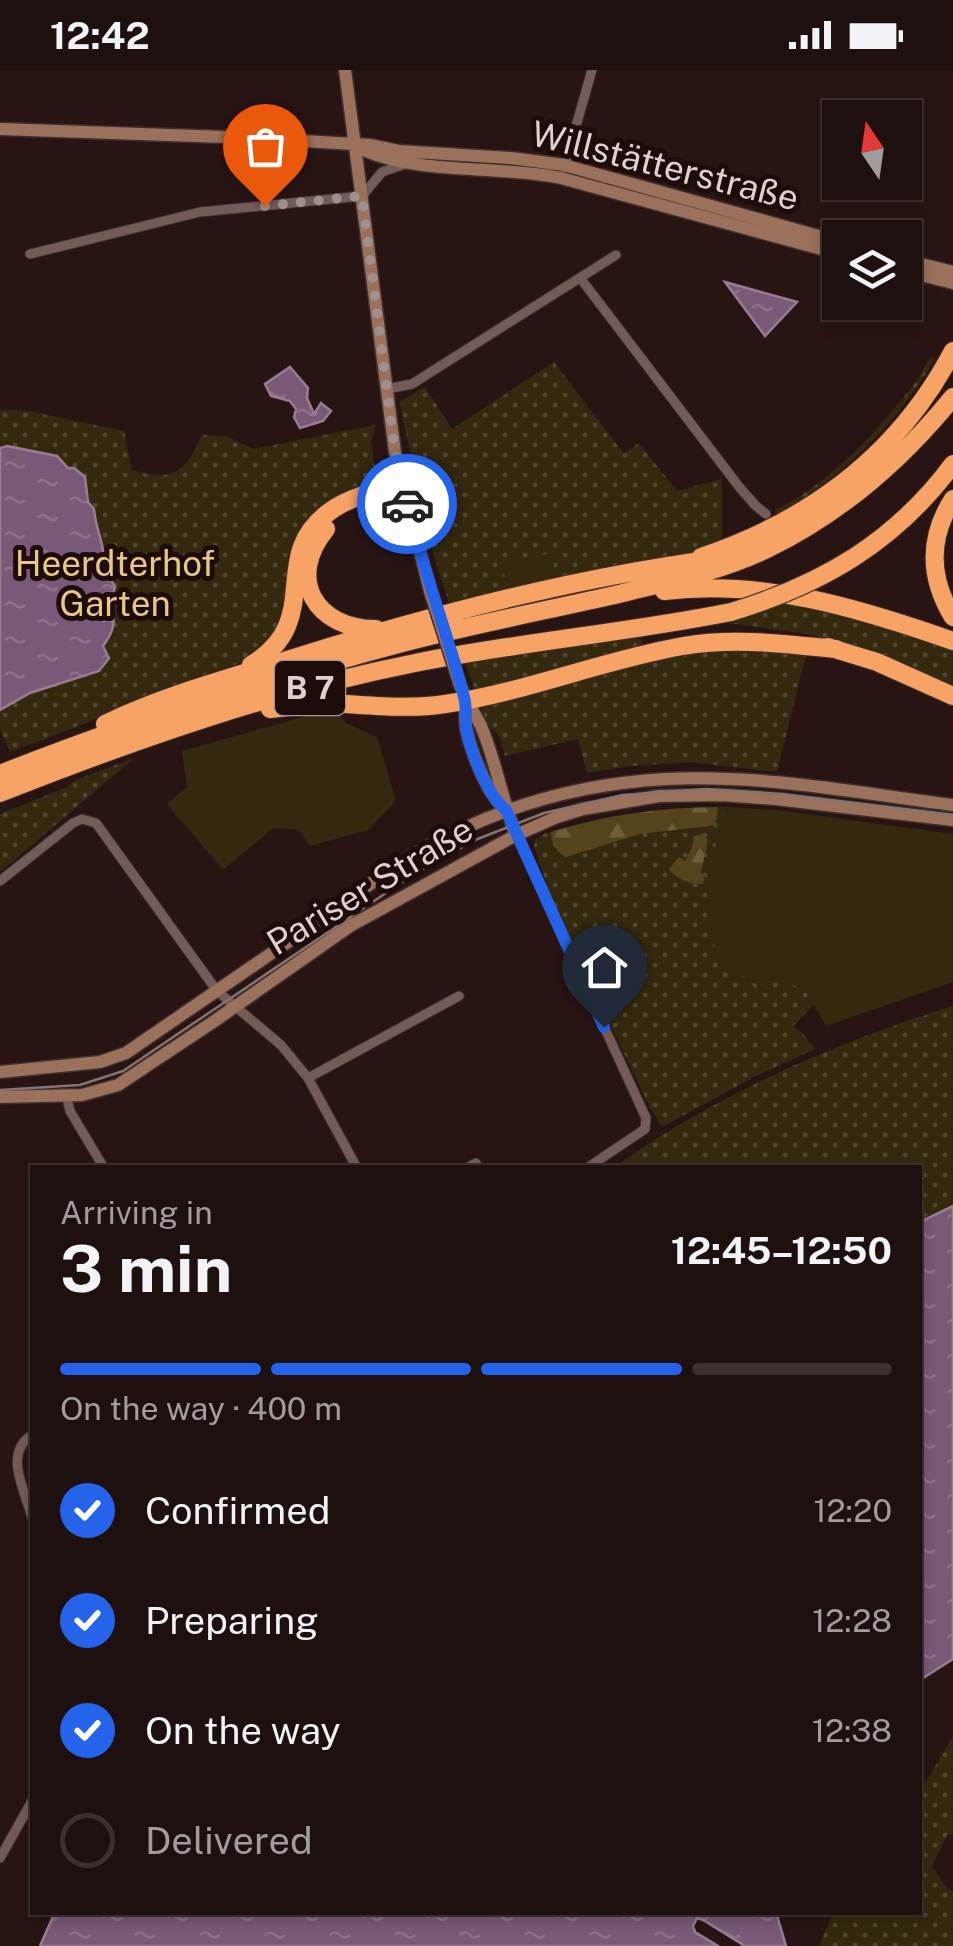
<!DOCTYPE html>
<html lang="en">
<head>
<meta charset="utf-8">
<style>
	body { margin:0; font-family:"Public Sans",sans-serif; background:#2b1e1c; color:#f1f3f6; height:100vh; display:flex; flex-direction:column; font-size:38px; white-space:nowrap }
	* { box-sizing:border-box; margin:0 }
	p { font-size:32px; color:#a19d9e }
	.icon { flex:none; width:55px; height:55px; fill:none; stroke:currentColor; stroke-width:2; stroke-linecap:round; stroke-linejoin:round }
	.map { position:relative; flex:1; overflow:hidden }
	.details { position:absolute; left:30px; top:1095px; width:892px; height:750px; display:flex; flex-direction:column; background:#1e100e; border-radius:0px; box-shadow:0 5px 15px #0003,0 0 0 2px #3c302e }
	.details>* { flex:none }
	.needle { width:65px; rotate:347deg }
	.tools { position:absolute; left:822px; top:30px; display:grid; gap:20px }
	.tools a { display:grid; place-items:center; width:100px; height:100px; border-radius:0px; background:#1e100e; box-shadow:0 5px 15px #0003,0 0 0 2px #3c302e; font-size:50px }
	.pin { position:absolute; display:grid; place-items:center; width:85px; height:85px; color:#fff; margin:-102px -42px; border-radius:50% 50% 50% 0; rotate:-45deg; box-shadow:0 0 10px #0007 }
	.pin .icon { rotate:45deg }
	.courier { position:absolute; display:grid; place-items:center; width:100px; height:100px; margin:-50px; border:8px solid #2563eb; border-radius:50%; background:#fff; color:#222; box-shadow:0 2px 12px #0007 }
	.summary em { font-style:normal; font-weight:700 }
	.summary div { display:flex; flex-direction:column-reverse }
	.summary { display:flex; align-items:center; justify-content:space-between; height:170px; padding:0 30px }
	h1 { font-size:65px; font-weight:700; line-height:75px }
	.bar { display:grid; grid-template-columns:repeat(4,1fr); gap:15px 10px; align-content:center; height:120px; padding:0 30px }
	.bar i { height:12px; border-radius:8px; background:#3c302e }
	.bar .selected { background:#2563eb }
	.bar p { grid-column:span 4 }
	ol { padding:0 30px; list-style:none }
	li { display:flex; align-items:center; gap:30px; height:110px }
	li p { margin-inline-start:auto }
	li .icon { padding:10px; border-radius:50%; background:#2563eb; color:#fff; stroke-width:4 }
	li:last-child { color:#a19d9e }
	li i { width:55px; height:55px; border:5px solid #3c302e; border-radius:50% }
	.status { display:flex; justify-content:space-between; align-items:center; height:70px; padding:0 50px; background:#1e100e; direction:ltr }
	.status svg { height:28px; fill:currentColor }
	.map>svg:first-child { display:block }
	.grass { fill:url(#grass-dots) }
	.forest { fill:url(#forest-firs) }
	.garden { fill:#34290e }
	.water { fill:url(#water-ripples); stroke:#987d91; stroke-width:2.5 }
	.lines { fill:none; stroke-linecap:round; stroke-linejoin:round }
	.street-casing { stroke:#3e302f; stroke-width:11 }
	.secondary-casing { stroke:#3e302f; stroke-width:15 }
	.highway-casing { stroke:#3e302f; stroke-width:20 }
	.street { stroke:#735b58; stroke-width:9 }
	.secondary { stroke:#9b715c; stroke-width:12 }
	.highway { stroke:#f7a365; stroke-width:18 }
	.tram { stroke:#847472; stroke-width:2.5 }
	.secondary-bridge-casing { stroke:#3e302f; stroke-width:15; stroke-linecap:butt }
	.highway-bridge-casing { stroke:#3e302f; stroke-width:20; stroke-linecap:butt }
	.secondary-bridge { stroke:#9b715c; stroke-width:12 }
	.highway-bridge { stroke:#f7a365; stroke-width:18 }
	.done { stroke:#9f8f8d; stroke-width:10; stroke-dasharray:0 18 }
	.route { stroke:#2563eb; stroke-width:12 }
	.labels { text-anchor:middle; stroke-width:10; stroke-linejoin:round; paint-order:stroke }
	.shield { fill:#1e0c0a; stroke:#a59694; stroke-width:2.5 }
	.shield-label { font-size:32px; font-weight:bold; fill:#dfd1cf }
	.street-label { font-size:35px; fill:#dfd1cf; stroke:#1e0c0a }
	.park-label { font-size:35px; fill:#e7c886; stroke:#1e0c0a }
</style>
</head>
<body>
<div class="status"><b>12:42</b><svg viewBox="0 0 49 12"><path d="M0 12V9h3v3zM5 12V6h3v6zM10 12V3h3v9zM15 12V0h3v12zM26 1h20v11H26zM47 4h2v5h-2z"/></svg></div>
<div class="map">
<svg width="953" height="1876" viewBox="0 0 953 1876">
	<defs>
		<pattern id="grass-dots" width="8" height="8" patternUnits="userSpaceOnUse" patternTransform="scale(2.5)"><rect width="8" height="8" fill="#34290e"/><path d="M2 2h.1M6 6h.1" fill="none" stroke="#514730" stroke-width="1.8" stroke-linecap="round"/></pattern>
		<pattern id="forest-firs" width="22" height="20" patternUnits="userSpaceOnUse" patternTransform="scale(2.5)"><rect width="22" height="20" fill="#54431b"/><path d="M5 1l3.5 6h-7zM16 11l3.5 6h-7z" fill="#6c5d3b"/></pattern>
		<pattern id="water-ripples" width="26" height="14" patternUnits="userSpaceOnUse" patternTransform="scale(2.5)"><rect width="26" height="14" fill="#795977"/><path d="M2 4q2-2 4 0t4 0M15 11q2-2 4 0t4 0" fill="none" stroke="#8c7089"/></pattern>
	</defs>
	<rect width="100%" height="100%" fill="#281513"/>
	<path class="grass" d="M931 287 935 289C896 355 844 405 778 445L775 440C831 413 878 361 915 313 922 304 925 294 931 287Z
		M554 292 624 384 639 373 677 421 722 409V467L708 482 450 537 432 479 399 332 425 317 452 359Z
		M0 340 28 341 124 361 132 400C175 412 185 403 202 365L228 367 254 379 374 355 375 361 371 371 376 405 366 412V417L340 427 288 526 279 560 244 592 154 622 79 656 10 682 0 660Z
		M795 529 953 576V617L874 583 807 564 714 551Z
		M640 567 649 588 701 577 807 581 777 702 690 692 631 696 587 703 578 669 505 686 499 666 487 654 464 590Z
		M131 689 132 690 0 802V744L67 717 76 710Z
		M726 737C715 779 691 852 724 889 736 903 753 911 768 922L776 905 807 922 814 934 793 956 804 965 815 979 756 1006 662 1057 650 1038 554 836 534 776 535 770 544 764C608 745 659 739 726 737Z
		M953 936V1136L920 1152V1098H613C717 1024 832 974 953 936Z
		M953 1666V1764L947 1765 932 1796 944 1814 953 1822V1876H819L833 1843 920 1842V1715L927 1710Z"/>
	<path class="forest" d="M718 737 716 752 710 756 640 764 566 787C555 781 552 774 551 762 606 745 661 737 718 737Z
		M703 764 708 770 701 802 704 808 703 814C688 813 679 811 669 799L679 787 685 791 692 777 694 766Z"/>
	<path class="garden" d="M551 483 557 508 508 519 502 494Z
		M332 639 338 642 346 653 377 667 396 731 368 760 310 776 299 760 273 758 223 800 167 734 187 717 182 681Z
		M726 737 777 740 953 764V912L826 956 807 922 776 906 769 922C754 912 737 903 724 890 690 853 715 779 726 737Z"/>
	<path class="water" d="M725 212 797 232 765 266Z
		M290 297 308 318 307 328 314 344 321 333 331 341 323 351 300 358 294 347 296 339 290 331 271 326 265 314Z
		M7 376 57 386 68 398H74L85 407 88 432 94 439C95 452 99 462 102 475 106 495 104 498 115 517 106 543 124 548 103 576L109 588 99 601 30 623 0 640V378Z
		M953 1136V1589L920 1610V1152Z
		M55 1842H776L786 1876H745L703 1850 697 1848 693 1856 695 1862 718 1876H40Z"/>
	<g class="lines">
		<g class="street-casing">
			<path id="street" d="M564 98 592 0
				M30 184 200 142 362 126 382 102 405 94
				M581 209 740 418 756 436 766 444
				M387 319 412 314 616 185
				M516 765 646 1048 645 1059 587 1098
				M0 811 73 753 82 749 96 753 217 921 281 975 308 1008 357 1098
				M308 1008 459 926
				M66 1025 70 1041 104 1098
				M467 1098 476 1093
				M32 1365C3 1383 25 1421 32 1447
				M0 1788 32 1731"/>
		</g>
		<g class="secondary-casing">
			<path id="secondary" d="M345 0 395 382 430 521
				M0 59 253 68 370 75 399 81 511 88 564 95 840 172
				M366 81C422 105 499 95 561 108L840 184
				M905 190 953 202
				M905 201 953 213
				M459 612C464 628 474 641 481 656 496 691 502 730 516 765
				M465 633C466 641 465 650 466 658 471 681 487 725 506 740
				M0 1002 100 992 126 983C189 940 251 897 314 854 347 831 379 806 414 785 490 739 577 714 666 709 761 704 858 723 953 735
				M0 1027 82 1025 118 1015 213 952 350 856 516 765 557 747 583 739 659 726 722 725 776 729 953 750"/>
		</g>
		<g class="highway-casing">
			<path id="highway" d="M953 429C928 468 929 508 953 547
				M326 459C285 509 316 559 376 559
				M701 487C811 450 899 384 953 281
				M664 521C764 509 859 538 953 571
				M828 577 877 592 953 626
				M251 595C326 549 267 488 329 442 350 426 378 421 403 415
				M270 639C295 636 320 633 346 634 379 636 413 639 445 634 526 622 603 590 683 576 734 567 785 574 836 579
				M105 654C167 624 234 607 300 586 436 544 574 508 715 489
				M0 704C131 652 266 609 402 573 475 554 549 540 623 523 672 511 722 501 767 479 841 443 902 390 953 327
				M0 723C134 670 273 621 415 593 519 572 626 563 731 542"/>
		</g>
		<use href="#street" class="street"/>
		<use href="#secondary" class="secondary"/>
		<use href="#highway" class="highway"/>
		<path class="tram" d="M0 1020 80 1015 123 1001 414 804 475 770 544 743 623 725 706 719 781 724 953 745"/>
		<g class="secondary-bridge-casing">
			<path id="secondary-bridge" d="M430 521 459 612"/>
		</g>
		<g class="highway-bridge-casing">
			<path id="highway-bridge" d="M731 542C823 514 895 472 953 394"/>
		</g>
		<use href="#secondary-bridge" class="secondary-bridge"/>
		<use href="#highway-bridge" class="highway-bridge"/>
	</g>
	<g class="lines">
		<path class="done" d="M265 136 362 126 395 382 407 434"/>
		<path class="route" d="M407 434C423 499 447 562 464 627 467 637 465 647 466 657 470 681 487 725 506 740L604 957"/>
	</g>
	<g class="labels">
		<rect class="shield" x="275" y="591" width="70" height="54" rx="8"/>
		<g class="shield-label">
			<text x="310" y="629">B 7</text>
		</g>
		<g class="street-label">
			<text transform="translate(665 96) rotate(14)" y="12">Willstätterstraße</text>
			<text transform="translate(370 816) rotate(-31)" y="12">Pariser Straße</text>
		</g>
		<g class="park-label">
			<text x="115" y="506">Heerdterhof<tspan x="115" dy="40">Garten</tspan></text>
		</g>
	</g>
</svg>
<div class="tools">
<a><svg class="needle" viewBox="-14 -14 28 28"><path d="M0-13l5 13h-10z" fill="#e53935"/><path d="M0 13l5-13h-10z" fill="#a19d9e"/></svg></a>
<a><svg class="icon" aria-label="layers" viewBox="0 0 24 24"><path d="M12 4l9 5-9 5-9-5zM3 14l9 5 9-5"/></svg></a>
</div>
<div class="pin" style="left:265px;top:136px;background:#ea580c"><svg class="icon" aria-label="bag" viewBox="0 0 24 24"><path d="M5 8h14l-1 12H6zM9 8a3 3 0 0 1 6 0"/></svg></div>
<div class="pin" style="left:604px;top:957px;background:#1f2937"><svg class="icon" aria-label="home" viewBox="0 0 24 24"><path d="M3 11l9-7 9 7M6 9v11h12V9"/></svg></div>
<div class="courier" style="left:407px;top:434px"><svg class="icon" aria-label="car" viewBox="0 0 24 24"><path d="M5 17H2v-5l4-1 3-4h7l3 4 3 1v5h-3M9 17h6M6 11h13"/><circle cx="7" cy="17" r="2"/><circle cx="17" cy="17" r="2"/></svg></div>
<section class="details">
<div class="summary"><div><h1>3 min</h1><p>Arriving in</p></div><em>12:45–12:50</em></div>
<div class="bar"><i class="selected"></i><i class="selected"></i><i class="selected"></i><i></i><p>On the way · 400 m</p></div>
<ol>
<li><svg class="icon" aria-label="check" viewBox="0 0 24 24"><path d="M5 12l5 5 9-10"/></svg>Confirmed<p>12:20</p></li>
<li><svg class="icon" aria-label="check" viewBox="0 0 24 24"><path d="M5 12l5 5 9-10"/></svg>Preparing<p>12:28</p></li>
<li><svg class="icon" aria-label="check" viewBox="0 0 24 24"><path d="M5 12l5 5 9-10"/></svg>On the way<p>12:38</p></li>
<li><i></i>Delivered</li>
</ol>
</section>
</div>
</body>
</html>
